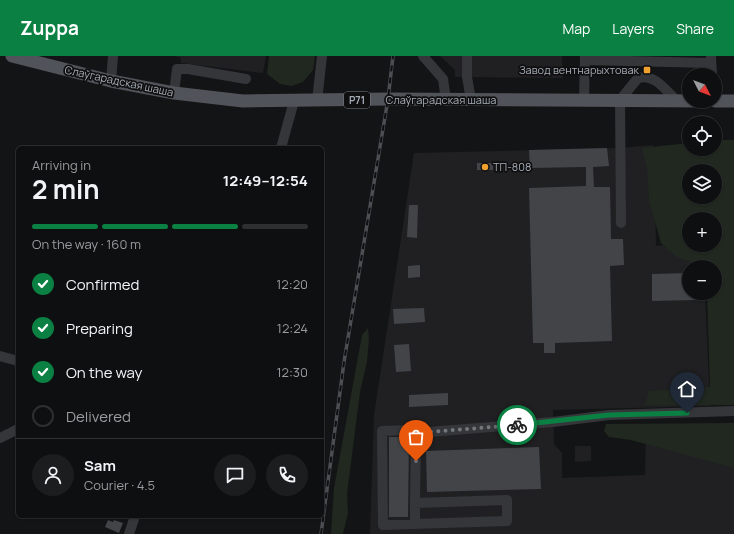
<!DOCTYPE html>
<html lang="en">
<head>
<meta charset="utf-8">
<style>
	body { margin:0; font-family:Manrope,sans-serif; background:#1c1d1e; color:#f1f3f6; height:100vh; display:flex; flex-direction:column; font-size:15px; white-space:nowrap }
	* { box-sizing:border-box; margin:0 }
	p { font-size:13px; color:#9b9c9f }
	.icon { flex:none; width:22px; height:22px; fill:none; stroke:currentColor; stroke-width:2; stroke-linecap:round; stroke-linejoin:round }
	.map { position:relative; flex:1; overflow:hidden }
	.sheet { position:absolute; left:16px; top:90px; width:308px; height:372px; display:flex; flex-direction:column; background:#0e0f10; border-radius:6px; box-shadow:0 1px 3px #0004,0 0 0 1px #2e2f30 }
	.sheet>* { flex:none }
	.needle { width:26px; rotate:132deg }
	.buttons { position:absolute; left:682px; top:12px; display:grid; gap:8px }
	.buttons a { display:grid; place-items:center; width:40px; height:40px; border-radius:50%; background:#0e0f10; box-shadow:0 1px 3px #0004,0 0 0 1px #2e2f30; font-size:20px }
	.pin { position:absolute; display:grid; place-items:center; width:34px; height:34px; color:#fff; margin:-41px -17px; border-radius:50% 50% 50% 0; rotate:-45deg; box-shadow:0 0 4px #0007 }
	.pin .icon { rotate:45deg }
	.courier { position:absolute; display:grid; place-items:center; width:40px; height:40px; margin:-20px; border:3px solid #0b8043; border-radius:50%; background:#fff; color:#222; box-shadow:0 1px 5px #0007 }
	.summary em { font-style:normal; font-weight:700 }
	.summary div { display:flex; flex-direction:column-reverse }
	.summary { display:flex; align-items:center; justify-content:space-between; height:68px; padding:0 16px }
	h1 { font-size:26px; font-weight:700; line-height:30px }
	.bar { display:grid; grid-template-columns:repeat(4,1fr); gap:6px 4px; align-content:center; height:48px; padding:0 16px }
	.bar i { height:5px; border-radius:3px; background:#2e2f30 }
	.bar .active { background:#0b8043 }
	.bar p { grid-column:span 4 }
	.line { display:flex; align-items:center; gap:10px; padding:0 16px; border-top:1px solid #2e2f30 }
	.line div { flex:1 }
	.round { display:grid; place-items:center; flex:none; width:42px; height:42px; border-radius:21px; background:#1c1d1e }
	ol { padding:0 16px; list-style:none }
	li { display:flex; align-items:center; gap:12px; height:44px }
	li p { margin-inline-start:auto }
	li .icon { padding:4px; border-radius:50%; background:#0b8043; color:#fff; stroke-width:4 }
	li:last-child { color:#9b9c9f }
	li i { width:22px; height:22px; border:2px solid #2e2f30; border-radius:50% }
	header { display:flex; align-items:center; gap:24px; box-sizing:border-box; height:56px; padding:0 20px; background:#0b8043; color:#fff }
	header strong { font-size:19px }
	nav { display:flex; gap:22px; margin-inline-start:auto; font-size:14px }
	.map>svg:first-child { display:block }
	.built { fill:#202022 }
	.green { fill:#202820; fill-rule:evenodd }
	.building { fill:#424448 }
	.lines { fill:none; stroke-linecap:round; stroke-linejoin:round }
	.minor { stroke:#35363a; stroke-width:10 }
	.major { stroke:#505359; stroke-width:13 }
	.rail-casing { stroke:#4b4e53; stroke-width:3.5 }
	.rail { stroke:#0f0f10; stroke-width:2; stroke-dasharray:6; stroke-linecap:butt }
	.done { stroke:#72777e; stroke-width:4; stroke-dasharray:0 7.2 }
	.route { stroke:#0b8043; stroke-width:5 }
	.poi-dot { fill:#f2a02e; stroke:#0f0f10; stroke-width:1.5 }
	.labels { text-anchor:middle; stroke-width:3.5; stroke-linejoin:round; paint-order:stroke }
	.shield { fill:#0f0f10; stroke:#787d84; stroke-width:1 }
	.shield-label { font-size:10px; font-weight:bold; fill:#a5acb6 }
	.poi-label { font-size:11px; fill:#a5acb6; stroke:#0f0f10; text-anchor:end }
	.street-label { font-size:11px; fill:#a5acb6; stroke:#0f0f10 }
</style>
</head>
<body>
<header>
<strong>Zuppa</strong>
<nav><a>Map</a><a>Layers</a><a>Share</a></nav>
</header>
<div class="map">
<svg width="734" height="478" viewBox="0 0 734 478">
	<rect width="100%" height="100%" fill="#131415"/>
	<path class="built" d="M172 0H266L263 17 181 7 180 1Z
		M440 0H562L563 22 455 21V14Z
		M653 89 656 190 689 186V189H703L704 211H689V237H705L710 350 553 354 554 388 562 397V422L645 419 646 371 734 367V478H370L374 359 414 97 621 92Z
		M575 390H591V405L575 406Z"/>
	<path class="green" d="M269 0H315L313 14 303 26 292 30 280 28 267 18Z
		M715 84H734V349H645L649 335 710 331 707 237H715V211H704L677 201 661 187 649 145 647 112 642 92 689 87V93H715ZM689 115H715V141H689ZM689 163H715V189H689Z
		M368 272 369 283 367 306 360 336 347 438 348 457 343 478H331L334 432 362 279Z
		M734 367V412L631 384 609 381 604 375 606 368Z"/>
	<path class="building" d="M607 92 609 110 593 111 594 131H610L611 183H623L624 209 610 210 612 285 555 287V297H544V287H533L529 132 586 130V111L530 112 529 94Z
		M477 107H493V114H477Z
		M409 149H418L417 182 407 181Z
		M420 209V221L408 222V210Z
		M689 217V237H696V244L652 245V218Z
		M424 252 425 266 394 268 393 253Z
		M409 288 411 315 396 316 394 289Z
		M448 337V349L409 351V339Z
		M389 381H409L408 461H389Z
		M539 391 541 433 427 436 426 395Z
		M108 464 113 466 114 464 123 467 119 477 105 471Z"/>
	<g class="lines">
		<path class="minor" d="M423 0 443 23 446 44
			M467 0V21L471 44
			M711 1 712 19
			M585 4 711 7
			M111 25 113 0
			M174 37 177 13H188L246 23
			M584 44 585 0
			M317 45 322 0
			M281 92 294 45
			M621 167 620 44 638 22C655 17 666 35 677 45
			M0 300 18 305
			M416 377 415 447 507 444V465L383 469 382 375 409 374 416 377 553 366 609 359 734 355
			M0 382 18 373
			M415 447V468
			M129 478 135 460"/>
		<path class="major" d="M12 0 111 25 174 37 243 45 388 43 707 45
			M715 45H734"/>
		<g class="rail-casing">
			<path id="rail" d="M321 478 344 306 388 43 393 0"/>
		</g>
		<use href="#rail" class="rail"/>
	</g>
	<g class="lines">
		<path class="done" d="M416 405V377L517 369"/>
		<path class="route" d="M517 369 609 359 687 357"/>
	</g>
	<g class="poi-dot">
		<rect x="643" y="10" width="8" height="8" rx="2"/>
		<circle cx="485" cy="111" r="4"/>
	</g>
	<g class="labels">
		<rect class="shield" x="344" y="36" width="26" height="16" rx="3"/>
		<g class="shield-label">
			<text x="357" y="48">Р71</text>
		</g>
		<g class="poi-label">
			<text x="639" y="18">Завод вентнарыхтовак</text>
			<text x="493" y="115" text-anchor="start">ТП-808</text>
		</g>
		<g class="street-label">
			<text transform="translate(119 25) rotate(12)" y="4">Слаўгарадская шаша</text>
			<text x="441" y="48">Слаўгарадская шаша</text>
		</g>
	</g>
</svg>
<div class="buttons">
<a><svg class="needle" viewBox="-14 -14 28 28"><path d="M0-13l5 13h-10z" fill="#e53935"/><path d="M0 13l5-13h-10z" fill="#9b9c9f"/></svg></a>
<a><svg class="icon" aria-label="locate" viewBox="0 0 24 24"><circle cx="12" cy="12" r="6"/><path d="M12 2v4M12 18v4M2 12h4M18 12h4"/></svg></a>
<a><svg class="icon" aria-label="layers" viewBox="0 0 24 24"><path d="M12 4l9 5-9 5-9-5zM3 14l9 5 9-5"/></svg></a>
<a>+</a>
<a>−</a>
</div>
<div class="pin" style="left:416px;top:405px;background:#ea580c"><svg class="icon" aria-label="bag" viewBox="0 0 24 24"><path d="M5 8h14l-1 12H6zM9 8a3 3 0 0 1 6 0"/></svg></div>
<div class="pin" style="left:687px;top:357px;background:#1f2937"><svg class="icon" aria-label="home" viewBox="0 0 24 24"><path d="M3 11l9-7 9 7M6 9v11h12V9"/></svg></div>
<div class="courier" style="left:517px;top:369px"><svg class="icon" aria-label="bike" viewBox="0 0 24 24"><circle cx="6" cy="16" r="4"/><circle cx="18" cy="16" r="4"/><path d="M6 16l4-8h5l3 8M10 8l3 8H6M13 5h3"/></svg></div>
<section class="sheet">
<div class="summary"><div><h1>2 min</h1><p>Arriving in</p></div><em>12:49–12:54</em></div>
<div class="bar"><i class="active"></i><i class="active"></i><i class="active"></i><i></i><p>On the way · 160 m</p></div>
<ol>
<li><svg class="icon" aria-label="check" viewBox="0 0 24 24"><path d="M5 12l5 5 9-10"/></svg>Confirmed<p>12:20</p></li>
<li><svg class="icon" aria-label="check" viewBox="0 0 24 24"><path d="M5 12l5 5 9-10"/></svg>Preparing<p>12:24</p></li>
<li><svg class="icon" aria-label="check" viewBox="0 0 24 24"><path d="M5 12l5 5 9-10"/></svg>On the way<p>12:30</p></li>
<li><i></i>Delivered</li>
</ol>
<div class="line" style="height:72px"><a class="round"><svg class="icon" aria-label="person" viewBox="0 0 24 24"><circle cx="12" cy="8" r="4"/><path d="M4 21q1-7 8-7t8 7"/></svg></a><div><b>Sam</b><p>Courier · 4.5</p></div><a class="round"><svg class="icon" aria-label="chat" viewBox="0 0 24 24"><path d="M4 5h16v11H9l-5 4z"/></svg></a><a class="round"><svg class="icon" aria-label="phone" viewBox="0 0 24 24"><path d="M5 4h4l2 5-3 2q2 4 5 5l2-3 5 2v4C11 20 4 13 5 4z"/></svg></a></div>
</section>
</div>
</body>
</html>
